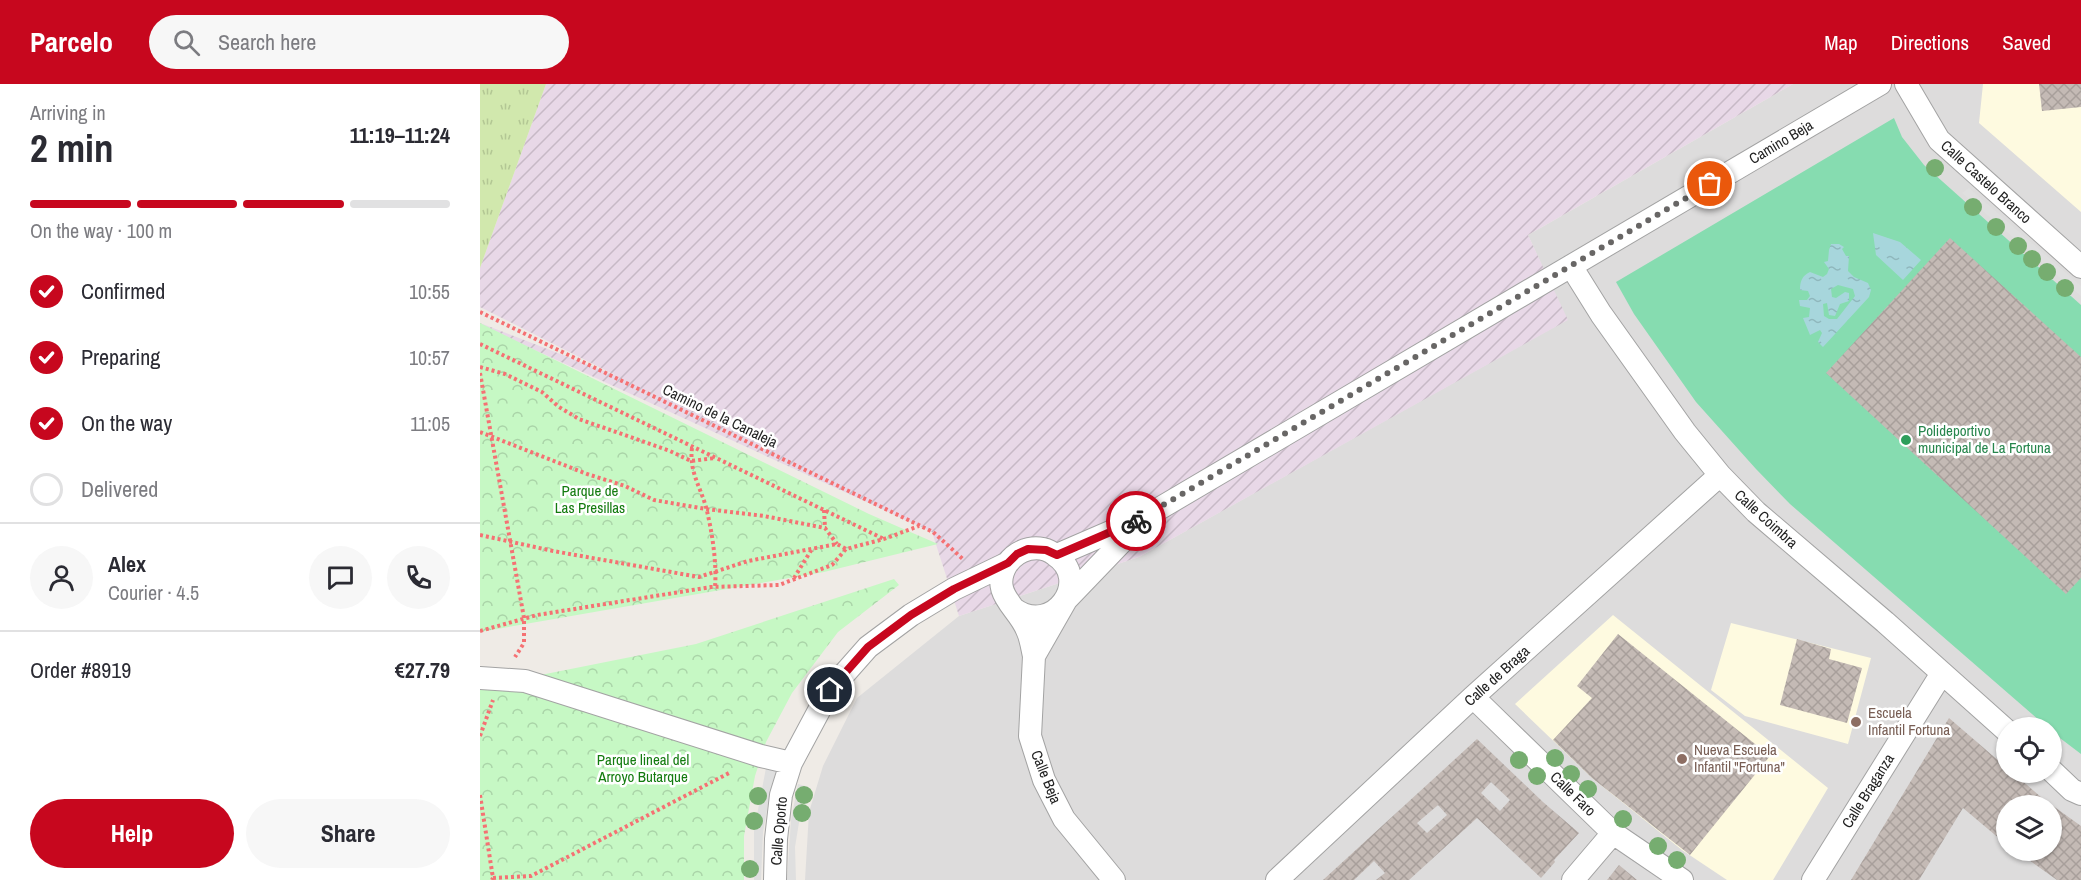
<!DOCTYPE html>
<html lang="en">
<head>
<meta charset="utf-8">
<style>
	body { margin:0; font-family:"Archivo Narrow",sans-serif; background:#f7f7f7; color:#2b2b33; height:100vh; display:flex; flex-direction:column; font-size:22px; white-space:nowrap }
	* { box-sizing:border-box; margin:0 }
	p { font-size:20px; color:#7c7c81 }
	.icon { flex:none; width:33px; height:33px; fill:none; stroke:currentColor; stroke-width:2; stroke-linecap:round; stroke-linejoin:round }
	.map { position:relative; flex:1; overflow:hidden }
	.details { display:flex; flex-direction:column; background:#fff; width:480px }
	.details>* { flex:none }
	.fabs { position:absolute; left:1516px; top:633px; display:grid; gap:12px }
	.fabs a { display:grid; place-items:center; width:66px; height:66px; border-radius:50%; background:#fff; box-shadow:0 2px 4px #0004; font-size:30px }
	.pin { position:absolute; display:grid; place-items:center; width:51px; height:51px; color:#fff; margin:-26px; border:3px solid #fff; border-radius:50%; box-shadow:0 2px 6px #0007 }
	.courier { position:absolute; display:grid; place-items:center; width:60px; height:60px; margin:-30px; border:4px solid #c7071e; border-radius:50%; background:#fff; color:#222; box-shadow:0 2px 8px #0007 }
	.summary em { font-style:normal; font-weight:700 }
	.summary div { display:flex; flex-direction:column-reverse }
	.summary { display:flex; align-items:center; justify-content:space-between; height:102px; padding:0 30px }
	h1 { font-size:39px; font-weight:700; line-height:45px }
	.bar { display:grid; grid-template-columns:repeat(4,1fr); gap:9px 6px; align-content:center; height:72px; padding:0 30px }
	.bar i { height:8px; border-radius:4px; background:#e1e1e2 }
	.bar .on { background:#c7071e }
	.bar p { grid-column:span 4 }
	.line { display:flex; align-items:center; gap:15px; padding:0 30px; border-top:2px solid #e1e1e2 }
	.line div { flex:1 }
	.round { display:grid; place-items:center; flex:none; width:63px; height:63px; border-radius:32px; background:#f7f7f7 }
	ol { padding:0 30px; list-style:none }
	li { display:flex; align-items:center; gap:18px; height:66px }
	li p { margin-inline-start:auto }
	li .icon { padding:6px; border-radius:50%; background:#c7071e; color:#fff; stroke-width:4 }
	li:last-child { color:#7c7c81 }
	li i { width:33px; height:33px; border:3px solid #e1e1e2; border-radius:50% }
	.action { display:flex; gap:12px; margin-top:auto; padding:12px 30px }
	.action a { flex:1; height:69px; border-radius:36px; background:#c7071e; color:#fff; font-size:24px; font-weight:700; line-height:69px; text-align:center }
	.action a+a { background:#f7f7f7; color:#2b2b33 }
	header { display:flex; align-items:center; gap:36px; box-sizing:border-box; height:84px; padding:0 30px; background:#c7071e; color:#fff }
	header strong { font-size:28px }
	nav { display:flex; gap:33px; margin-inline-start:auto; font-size:21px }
	.search { width:420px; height:54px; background:#f7f7f7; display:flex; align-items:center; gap:15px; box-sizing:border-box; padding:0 21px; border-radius:33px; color:#7c7c81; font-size:22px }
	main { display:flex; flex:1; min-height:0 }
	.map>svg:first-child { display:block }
	.residential { fill:#dddcdc; fill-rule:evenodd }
	.industrial { fill:url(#industrial-furrows) }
	.education { fill:#fefae0 }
	.grass { fill:url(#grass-tufts) }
	.park { fill:url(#park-crowns) }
	.pitch { fill:#86dcb0 }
	.parking { fill:#dfdfdf }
	.water { fill:url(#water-ripples); fill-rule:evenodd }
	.building { fill:url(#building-cross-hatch); fill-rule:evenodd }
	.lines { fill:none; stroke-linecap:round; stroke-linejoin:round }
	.street-casing { stroke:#a3a3a3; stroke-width:24 }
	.path { stroke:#f57173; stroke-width:4; stroke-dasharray:3 3; stroke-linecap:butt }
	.street { stroke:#fff; stroke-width:22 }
	.tree { fill:#76ad70 }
	.done { stroke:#686665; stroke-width:6; stroke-dasharray:0 10.8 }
	.route { stroke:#c7071e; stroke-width:8 }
	.leisure-dot { fill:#2e9e5b; stroke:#fff; stroke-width:2 }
	.education-dot { fill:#8d6e63; stroke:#fff; stroke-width:2 }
	.labels { text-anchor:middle; stroke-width:5; stroke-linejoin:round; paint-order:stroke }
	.street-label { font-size:15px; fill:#1f1f1f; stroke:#fff }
	.leisure-label { font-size:15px; fill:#27864d; stroke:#fff; text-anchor:start }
	.park-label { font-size:15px; fill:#137b0f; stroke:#fff }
	.education-label { font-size:15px; fill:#785e54; stroke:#fff; text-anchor:start }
</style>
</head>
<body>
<header>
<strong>Parcelo</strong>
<div class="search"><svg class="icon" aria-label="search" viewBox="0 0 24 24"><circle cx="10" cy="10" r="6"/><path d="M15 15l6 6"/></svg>Search here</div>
<nav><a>Map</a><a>Directions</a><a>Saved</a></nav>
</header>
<main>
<section class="details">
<div class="summary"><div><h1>2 min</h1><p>Arriving in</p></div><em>11:19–11:24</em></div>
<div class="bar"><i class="on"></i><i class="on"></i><i class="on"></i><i></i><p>On the way · 100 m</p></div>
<ol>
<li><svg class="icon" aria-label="check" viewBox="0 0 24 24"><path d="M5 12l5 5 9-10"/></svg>Confirmed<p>10:55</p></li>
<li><svg class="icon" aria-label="check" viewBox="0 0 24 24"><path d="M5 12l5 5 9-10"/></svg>Preparing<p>10:57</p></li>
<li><svg class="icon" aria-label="check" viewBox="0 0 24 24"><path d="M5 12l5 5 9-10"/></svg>On the way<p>11:05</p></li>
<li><i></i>Delivered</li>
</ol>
<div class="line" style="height:108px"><a class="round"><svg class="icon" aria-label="person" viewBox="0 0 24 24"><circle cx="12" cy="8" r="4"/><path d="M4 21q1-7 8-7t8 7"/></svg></a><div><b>Alex</b><p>Courier · 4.5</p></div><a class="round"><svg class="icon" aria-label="chat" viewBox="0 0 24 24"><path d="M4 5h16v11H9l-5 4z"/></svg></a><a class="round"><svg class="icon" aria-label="phone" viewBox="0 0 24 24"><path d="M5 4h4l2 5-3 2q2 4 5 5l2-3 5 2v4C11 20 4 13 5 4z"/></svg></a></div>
<div class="line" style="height:78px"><div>Order #8919</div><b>€27.79</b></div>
<div class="action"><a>Help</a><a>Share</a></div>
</section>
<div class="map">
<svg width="1601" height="796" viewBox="0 0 1601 796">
	<defs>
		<pattern id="industrial-furrows" width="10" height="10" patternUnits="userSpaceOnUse" patternTransform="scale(1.5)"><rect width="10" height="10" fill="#e8d8e7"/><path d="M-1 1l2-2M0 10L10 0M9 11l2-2" fill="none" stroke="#c7b9c6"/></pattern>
		<pattern id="grass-tufts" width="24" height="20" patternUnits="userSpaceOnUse" patternTransform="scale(1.5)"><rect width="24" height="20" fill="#d1e8ad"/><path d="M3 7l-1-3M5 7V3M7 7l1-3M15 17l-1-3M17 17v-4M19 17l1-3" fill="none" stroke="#b3c794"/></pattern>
		<pattern id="park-crowns" width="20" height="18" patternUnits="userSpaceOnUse" patternTransform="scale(1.5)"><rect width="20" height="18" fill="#c6f8c4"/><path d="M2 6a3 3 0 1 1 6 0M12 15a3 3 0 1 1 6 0" fill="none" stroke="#aad4a8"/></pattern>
		<pattern id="water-ripples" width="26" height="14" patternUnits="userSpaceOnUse" patternTransform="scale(1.5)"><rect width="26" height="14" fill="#a7d6dc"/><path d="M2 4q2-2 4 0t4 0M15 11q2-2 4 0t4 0" fill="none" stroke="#8fb7bc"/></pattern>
		<pattern id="building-cross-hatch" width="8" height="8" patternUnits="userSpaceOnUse" patternTransform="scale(1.5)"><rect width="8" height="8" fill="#c4bab5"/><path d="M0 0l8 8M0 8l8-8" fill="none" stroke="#a89f9b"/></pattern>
	</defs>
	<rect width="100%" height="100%" fill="#efebe6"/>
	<path class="residential" d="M1313 0H1601V796H325L329 728 343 682 377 614 479 532 659 473 1087 236 1048 151ZM1527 644H1572V688H1527ZM1527 722H1572V766H1527Z"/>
	<path class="industrial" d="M66 0H1313L1048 151 1088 236 659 473 479 532 452 448 0 241V239L137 292 0 223V184Z"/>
	<path class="education" d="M1503 0H1601V128L1499 39Z
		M1133 531 1348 704 1293 796H1247L1202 766 1112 694 1035 620Z
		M1251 539 1391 574 1368 660 1265 632 1231 606Z"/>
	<path class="grass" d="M0 0H66L0 184Z"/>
	<path class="park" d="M0 239 389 430 458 460 344 488 0 548Z
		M414 495 419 501 358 548 312 609 286 658 275 692 264 752V796H0V603L216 560Z"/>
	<path class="pitch" d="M1414 34 1422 53 1444 81 1601 221V670L1572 648V644L1567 643 1310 420 1276 385 1216 318 1154 230 1136 198Z"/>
	<path class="parking" d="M1489 104 1601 202V212L1482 109Z
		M286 684 296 687 291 704 283 748 281 796H274V747Z
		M318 700 325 702 315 763 316 796H307L311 736Z"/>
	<path class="water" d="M1393 149 1420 158 1441 176 1423 196 1396 171Z
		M1351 160H1359L1364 163 1362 165 1366 172H1369L1368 187 1374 193 1388 199 1391 206 1389 213 1343 263 1338 258 1342 249 1340 246 1330 251 1323 234 1329 233 1330 224 1320 222 1319 216H1327L1330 212 1328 207 1320 206C1320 197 1322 192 1330 188L1343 193 1347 190 1349 185 1344 178 1348 177 1349 166ZM1358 201 1373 205 1375 212 1357 235H1349L1344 232 1343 220 1347 219 1349 231 1355 232 1360 220 1369 217V209L1365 208 1356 214 1352 213 1351 205Z"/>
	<path class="building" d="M1559 0H1601V23L1562 27Z
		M1470 154 1601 273V494L1586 510 1346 289Z
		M1138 550 1290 672 1210 771 1112 694 1073 656 1112 614 1097 602Z
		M1317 555 1351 565 1349 575 1382 584 1367 639 1300 621Z
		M1469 634 1527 684V688H1532L1562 714 1601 742V796H1577L1535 766H1572V722H1527V761L1483 724 1439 796H1371Z
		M997 655 1063 718 1099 749 1074 776 1075 778 1061 794 997 734 929 796H896L905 789 894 777 874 796H843ZM1011 698 1030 716 1020 727 1001 709ZM958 721 967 731 947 749 937 739Z
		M1139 781 1157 796H1127Z"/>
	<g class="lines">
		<g class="street-casing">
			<path id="street" d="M1426 0 1459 56 1601 183
				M1091 182 1121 230 1205 348 1240 391 1276 428 1405 538 1527 647
				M577 471 665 433 1400 0
				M534 525C573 553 613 496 575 471 568 465 558 463 549 465 540 467 532 473 527 480 509 509 538 523 547 546 551 554 552 564 554 572L586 516 658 441
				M554 572 550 652 564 696 584 735 634 796
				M0 594 45 597 281 672 311 679
				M993 613 1133 749 1202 796
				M1572 687 1592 706 1601 710
				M295 796 296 755 301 711 311 679 350 606 388 563 431 531 474 505 528 479
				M797 796 993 613 1240 391
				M1093 796 1133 749
				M1333 796 1462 589"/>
		</g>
		<path class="path" d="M0 228 453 448 484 476
			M0 260 404 455
			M0 283 25 290 62 308 79 323 99 335 190 367 211 377 235 374
			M0 289 44 534V559L35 573
			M0 348 107 390 145 402 174 416 226 425 284 432 345 444 357 460
			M212 364C209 387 220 402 226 423 232 447 237 479 235 503
			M344 426 345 444
			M0 451 73 467 219 493 268 477 357 460 366 465
			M314 494 332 465
			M0 547 57 531 231 503 299 501 352 481 366 465 404 455 439 442
			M0 652 13 616
			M0 711 13 794 12 796
			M13 794 51 792 251 688"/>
		<use href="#street" class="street"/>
	</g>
	<g class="tree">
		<circle cx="1455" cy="84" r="9"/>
		<circle cx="1493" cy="123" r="9"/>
		<circle cx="1516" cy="143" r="9"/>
		<circle cx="1538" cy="162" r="9"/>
		<circle cx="1552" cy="175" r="9"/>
		<circle cx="1567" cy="188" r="9"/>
		<circle cx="1585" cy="204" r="9"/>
		<circle cx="1075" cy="674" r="9"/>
		<circle cx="1039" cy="676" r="9"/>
		<circle cx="1091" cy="690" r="9"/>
		<circle cx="1057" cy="692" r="9"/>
		<circle cx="1108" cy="705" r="9"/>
		<circle cx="324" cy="711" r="9"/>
		<circle cx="278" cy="712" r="9"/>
		<circle cx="322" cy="729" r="9"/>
		<circle cx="1143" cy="735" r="9"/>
		<circle cx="274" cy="737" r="9"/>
		<circle cx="1178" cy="762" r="9"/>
		<circle cx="1197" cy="776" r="9"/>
		<circle cx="270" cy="785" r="9"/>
	</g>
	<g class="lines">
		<path class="done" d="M656 437 1230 100"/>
		<path class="route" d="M350 606 388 563 431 531 474 505 528 479 537 470 548 465 566 466 577 471 656 437"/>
	</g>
	<circle class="leisure-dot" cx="1426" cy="356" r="6"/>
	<g class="education-dot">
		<circle cx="1376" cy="638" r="6"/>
		<circle cx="1202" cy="675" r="6"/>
	</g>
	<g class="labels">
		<g class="street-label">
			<text transform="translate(1301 58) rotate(-31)" y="5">Camino Beja</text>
			<text transform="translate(1506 98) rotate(42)" y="5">Calle Castelo Branco</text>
			<text transform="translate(240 332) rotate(26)" y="5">Camino de la Canaleja</text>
			<text transform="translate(1286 435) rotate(42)" y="5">Calle Coimbra</text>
			<text transform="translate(1017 592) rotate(-42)" y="5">Calle de Braga</text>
			<text transform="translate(566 693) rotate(68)" y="5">Calle Beja</text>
			<text transform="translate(1388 707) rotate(-58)" y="5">Calle Braganza</text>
			<text transform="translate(1093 710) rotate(44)" y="5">Calle Faro</text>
			<text transform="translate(299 747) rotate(-85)" y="5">Calle Oporto</text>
		</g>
		<g class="leisure-label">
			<text x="1438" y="352">Polideportivo<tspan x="1438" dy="17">municipal de La Fortuna</tspan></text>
		</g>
		<g class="park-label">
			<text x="110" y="412">Parque de<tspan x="110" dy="17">Las Presillas</tspan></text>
			<text x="163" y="681">Parque lineal del<tspan x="163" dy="17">Arroyo Butarque</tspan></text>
		</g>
		<g class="education-label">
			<text x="1388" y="634">Escuela<tspan x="1388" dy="17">Infantil Fortuna</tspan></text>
			<text x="1214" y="671">Nueva Escuela<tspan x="1214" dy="17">Infantil "Fortuna"</tspan></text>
		</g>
	</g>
</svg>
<div class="fabs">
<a><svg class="icon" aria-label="locate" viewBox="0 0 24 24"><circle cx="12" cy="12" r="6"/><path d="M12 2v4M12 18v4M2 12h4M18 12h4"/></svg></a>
<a><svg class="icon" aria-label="layers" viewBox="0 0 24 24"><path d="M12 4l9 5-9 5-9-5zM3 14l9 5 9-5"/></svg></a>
</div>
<div class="pin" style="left:1230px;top:100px;background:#ea580c"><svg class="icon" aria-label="bag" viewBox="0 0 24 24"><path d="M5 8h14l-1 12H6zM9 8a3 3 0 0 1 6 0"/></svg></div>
<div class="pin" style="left:350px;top:606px;background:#1f2937"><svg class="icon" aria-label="home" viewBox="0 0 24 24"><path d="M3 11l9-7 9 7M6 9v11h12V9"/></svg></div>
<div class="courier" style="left:656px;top:437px"><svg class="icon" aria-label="bike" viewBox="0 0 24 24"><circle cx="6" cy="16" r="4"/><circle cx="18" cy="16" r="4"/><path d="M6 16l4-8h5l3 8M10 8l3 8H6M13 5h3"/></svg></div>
</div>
</main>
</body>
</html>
